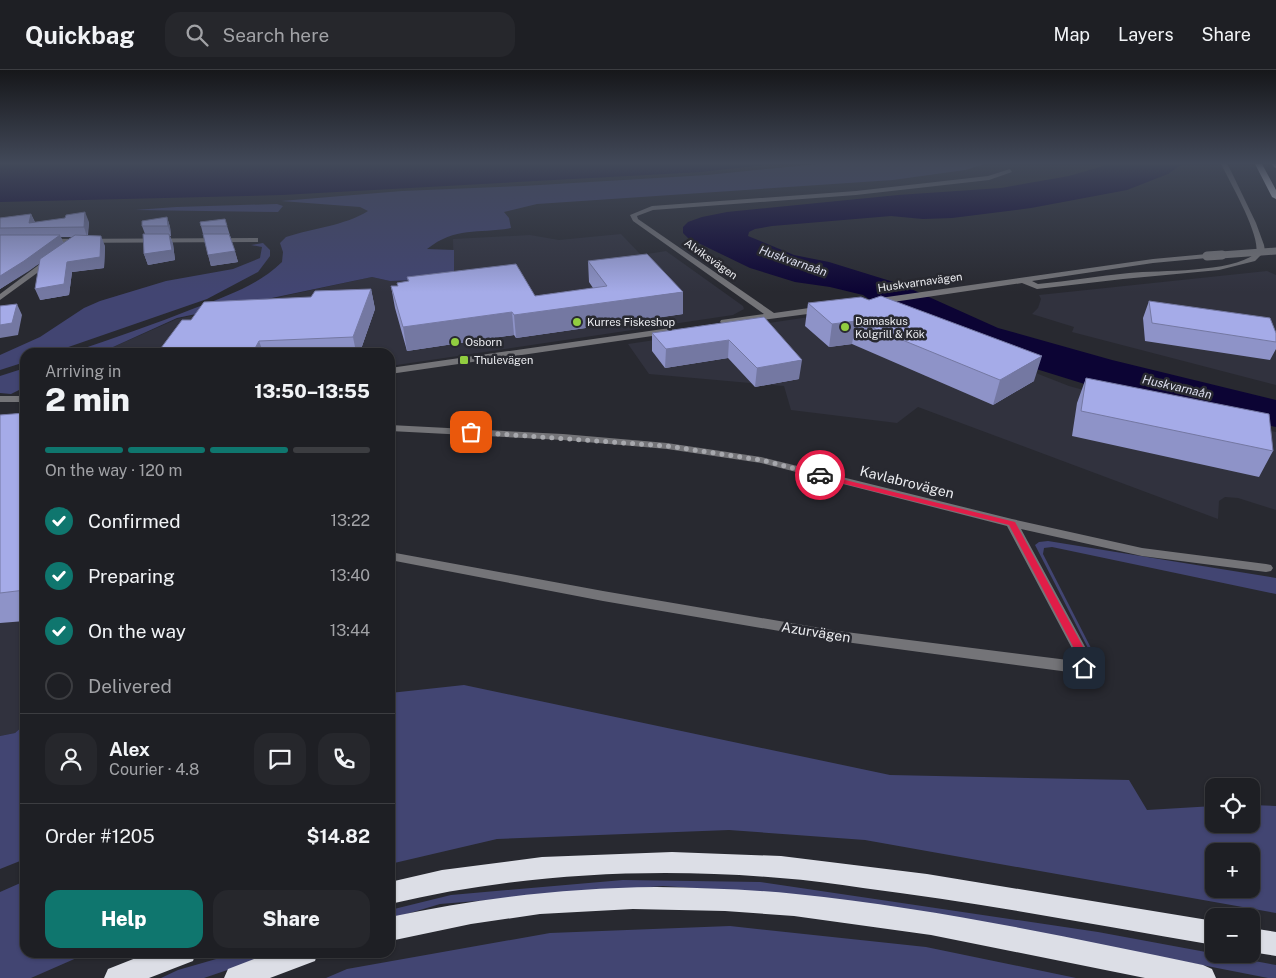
<!DOCTYPE html>
<html lang="en">
<head>
<meta charset="utf-8">
<style>
	body { margin:0; font-family:"Public Sans",sans-serif; background:#26272c; color:#f1f3f6; height:100vh; display:flex; flex-direction:column; font-size:19px; white-space:nowrap }
	* { box-sizing:border-box; margin:0 }
	p { font-size:16px; color:#a1a2a6 }
	.icon { flex:none; width:28px; height:28px; fill:none; stroke:currentColor; stroke-width:2; stroke-linecap:round; stroke-linejoin:round }
	.map { position:relative; flex:1; overflow:hidden }
	.details { position:absolute; left:20px; top:278px; width:375px; height:610px; display:flex; flex-direction:column; background:#1e1f24; border-radius:15px; box-shadow:0 1px 4px #0004,0 0 0 1px #3c3d41 }
	.details>* { flex:none }
	.controls { position:absolute; left:1205px; top:708px; display:grid; gap:10px }
	.controls a { display:grid; place-items:center; width:55px; height:55px; border-radius:10px; background:#1e1f24; box-shadow:0 1px 4px #0004,0 0 0 1px #3c3d41; font-size:25px }
	.pin { position:absolute; display:grid; place-items:center; width:42px; height:42px; color:#fff; margin:-21px; border-radius:10px; box-shadow:0 2px 8px #0006 }
	.courier { position:absolute; display:grid; place-items:center; width:50px; height:50px; margin:-25px; border:4px solid #e11d48; border-radius:50%; background:#fff; color:#222; box-shadow:0 1px 6px #0007 }
	.head em { font-style:normal; font-weight:800 }
	.head div { display:flex; flex-direction:column-reverse }
	.head { display:flex; align-items:center; justify-content:space-between; height:85px; padding:0 25px }
	h1 { font-size:32px; font-weight:800; line-height:38px }
	.bar { display:grid; grid-template-columns:repeat(4,1fr); gap:8px 5px; align-content:center; height:60px; padding:0 25px }
	.bar i { height:6px; border-radius:4px; background:#3c3d41 }
	.bar .active { background:#0f766e }
	.bar p { grid-column:span 4 }
	.line { display:flex; align-items:center; gap:12px; padding:0 25px; border-top:1px solid #3c3d41 }
	.line div { flex:1 }
	.round { display:grid; place-items:center; flex:none; width:52px; height:52px; border-radius:15px; background:#26272c }
	ol { padding:0 25px; list-style:none }
	li { display:flex; align-items:center; gap:15px; height:55px }
	li p { margin-inline-start:auto }
	li .icon { padding:5px; border-radius:50%; background:#0f766e; color:#fff; stroke-width:4 }
	li:last-child { color:#a1a2a6 }
	li i { width:28px; height:28px; border:2px solid #3c3d41; border-radius:50% }
	.action { display:flex; gap:10px; margin-top:auto; padding:10px 25px }
	.action a { flex:1; height:58px; border-radius:15px; background:#0f766e; color:#fff; font-size:20px; font-weight:800; line-height:58px; text-align:center }
	.action a+a { background:#26272c; color:#f1f3f6 }
	header { display:flex; align-items:center; gap:30px; box-sizing:border-box; height:70px; padding:0 25px; background:#1e1f24; border-bottom:1px solid #3c3d41 }
	header strong { font-size:24px }
	nav { display:flex; gap:28px; margin-inline-start:auto; font-size:18px }
	.search { width:350px; height:45px; background:#26272c; display:flex; align-items:center; gap:12px; box-sizing:border-box; padding:0 18px; border-radius:15px; color:#a1a2a6; font-size:19px }
	.map>svg:first-child { display:block }
	.built { fill:#31323e }
	.green { fill:#424572; fill-rule:evenodd }
	.water { fill:#0c0434 }
	.lines { fill:none; stroke-linecap:round; stroke-linejoin:round }
	.minor { fill:#747478; fill-rule:evenodd }
	.highway { fill:#dcdee6; fill-rule:evenodd }
	.minor-bridge-far1 { stroke:#747478; stroke-width:7 }
	.minor-bridge { stroke:#747478; stroke-width:9 }
	.wall { fill:#8e93c8; fill-rule:evenodd }
	.shaded-wall { fill:#7478a2 }
	.building { fill:#a5abe8; stroke:#7478a2 }
	.route { fill:#e11d48 }
	.done { stroke:#a7a8ad; stroke-width:5; stroke-dasharray:0 9 }
	.poi-dot { fill:#91cd40; stroke:#282930; stroke-width:2 }
	.labels { text-anchor:middle; stroke-width:5; stroke-linejoin:round; paint-order:stroke }
	.far-street-label { font-size:11px; fill:#ebecf0; stroke:#282930 }
	.far-poi-label { font-size:11px; fill:#ebecf0; stroke:#282930; text-anchor:start }
	.far-water-label { font-size:12px; font-style:italic; fill:#dcdeef; stroke:#282930 }
	.street-label { font-size:14px; fill:#ebecf0; stroke:#282930 }
</style>
</head>
<body>
<header>
<strong>Quickbag</strong>
<div class="search"><svg class="icon" aria-label="search" viewBox="0 0 24 24"><circle cx="10" cy="10" r="6"/><path d="M15 15l6 6"/></svg>Search here</div>
<nav><a>Map</a><a>Layers</a><a>Share</a></nav>
</header>
<div class="map">
<svg width="1276" height="908" viewBox="0 0 1276 908">
	<rect width="100%" height="100%" fill="#282930"/>
	<path class="built" d="M621 164 641 185 666 181 743 236 744 239 733 245 390 296V282H102L177 249 372 207 390 211 454 209 453 169 530 165 559 170Z
		M1267 201 1276 205V315L1072 262 1074 257 1032 244 1038 238 1041 229 1039 225Z
		M870 238 1069 316 1121 330 1276 362V440L1238 428 1225 427 1219 431 1218 449 918 337 897 353 791 340 784 316 649 304 628 274Z
		M25 354V654L15 663 0 666V356Z"/>
	<path class="green" d="M818 94H985L965 100 893 110 537 134 504 142 509 148 511 158C478 164 456 156 427 179L454 180V209L390 211 372 207 177 248 102 282H73C114 268 155 254 195 238 227 226 257 216 282 192L283 182 280 173 286 167C313 158 344 156 368 141L360 137 281 131 402 121 523 116 707 105Z
		M277 134 283 136 278 142 135 140 176 137Z
		M263 173 270 180V186L258 202 207 229 54 282H25V292L0 300V285L40 267 84 238 100 231 166 211 233 199 260 188 262 177 251 175Z
		M25 298V317L11 324 0 323V306Z
		M1048 471 1276 508V524L1052 477 1044 478 1043 484 1092 580H1089L1035 475 1039 472Z
		M464 615 890 705 1129 710 1147 740 1214 736V754H1251V735L1276 736V843L865 770 729 760 497 769 390 794V623ZM1214 781H1251V819H1214Z
		M25 654V789L0 799V666L15 663Z
		M623 810 760 812 1098 862 1276 895V908H1268L973 850 799 825 663 816 440 834 390 849V840L451 825Z
		M25 811V882L88 883 31 908H0V822Z
		M730 856 926 877 1076 908H326L347 899 550 863Z
		M237 883H277L204 908H161L178 900Z"/>
	<path class="water" d="M0 94H774L701 102 282 125 0 132Z
		M1110 94H1182L1168 104 1127 120 1031 138 952 148 923 149 891 146 772 156 755 159 749 162 748 166 794 185 829 192 900 214 998 258 1112 290 1276 330V357L1104 320 1010 291 895 248 863 225 830 217 795 212 750 198 688 168 683 163V157L688 152 702 147 727 142 898 125 1001 118 1069 106Z"/>
	<g class="lines">
		<path class="minor" d="M1221 94H1227L1231 101 1256 153 1264 175 1265 181 1255 191 1219 200 1123 209 1037 219 1022 213 873 235 869 232 873 229 1153 189 1207 184 1211 186 1207 188 1153 193 1032 211 1038 214C1069 211 1099 206 1129 203 1161 200 1233 203 1256 183 1261 166 1230 112 1221 94Z
			M1010 99 1012 102 989 110 856 125 653 140 637 146 638 149 774 243 823 236 827 239 823 242 724 255 720 252 721 250 764 244 633 151 630 145 652 136 856 121 988 106Z
			M255 168H258V172L47 173 43 171 47 169Z
			M48 188 55 190 0 230V224Z
			M670 258 673 259V263L390 304V298Z
			M0 326H25V332H0Z
			M390 355 563 364 667 373 761 387 1012 449 1142 478 1266 494 1271 495 1273 498 1271 501 1266 502 1142 486 1021 459 1089 584 1092 598 1089 602 1084 604 838 571 603 531 390 490V482L603 521 838 561 1076 591 1075 584 1007 456 761 393 667 379 563 370 390 361Z"/>
		<path class="highway" d="M1255 94H1262L1276 120V129L1272 127Z
			M1272 94H1276V98L1274 97Z
			M672 782 781 786 927 804 1214 851V875C1097 855 981 833 863 818 836 814 808 810 780 808 650 797 517 804 390 834V812L442 800 542 787Z
			M656 817C703 818 750 819 796 824 933 838 1068 867 1203 895L1212 899 1216 908H1145L931 865 794 846 725 841 633 839 540 844 471 854 390 871V847C478 828 565 818 656 817Z
			M1251 858 1276 862V886L1251 882Z
			M151 882H196L193 891 149 908H104L108 899Z
			M272 882H318L315 891 270 908H224L228 899Z"/>
		<path class="minor-bridge-far1" d="M1207 186 1276 181"/>
		<path class="minor-bridge" d="M1207 186 1222 185"/>
	</g>
	<path class="wall" d="M31 144 35 152H89L88 165 105 176 104 198 72 202 69 225 40 230V193L0 219V148ZM61 167H72L63 173Z
		M167 147 170 157 171 166H170L173 174 175 190 148 195 144 184 145 164 142 156Z
		M225 149 238 192 211 196 200 152Z
		M588 191 683 244 516 268 514 265 407 281 395 238 391 216H398L408 211 407 207 535 226 593 218 589 212Z
		M371 219 375 239 360 282H158L191 250Z
		M1149 231 1276 263V279L1270 290 1145 271 1143 248Z
		M808 233 1034 311 993 335 852 274 829 277 805 256Z
		M764 247 799 309 755 317 728 288 665 298 652 281V263Z
		M1086 308 1273 381 1259 407 1072 366 1077 333Z
		M25 343V551L0 553V345Z"/>
	<path class="shaded-wall" d="M85 142 89 152 87 167 84 157Z
		M31 144 35 153H29Z
		M167 147 170 157 171 166 168 156Z
		M169 164 173 174 175 190 148 195 144 184Z
		M60 165 64 175 29 201 0 219V206Z
		M101 166 105 176 104 198 72 202 69 225 40 230 35 219 67 192Z
		M235 181 238 192 211 196 208 185Z
		M371 219 375 239 360 282H356L353 267Z
		M683 222V244L516 268 514 245Z
		M17 234 22 245 18 265 0 268V255Z
		M512 242 514 265 407 281 403 257Z
		M856 251 852 274 829 277 832 254Z
		M729 270 728 288 665 298 666 279Z
		M259 271 263 282H253Z
		M1042 286 1034 311 993 335 1000 310Z
		M802 290 799 309 755 317 757 298Z"/>
	<path class="building" d="M85 142 84 157 0 158V148L31 144 29 153 65 148 66 145Z
		M167 147 168 156H142V151Z
		M225 149 227 156H201L200 152Z
		M143 164H169L172 180 144 184Z
		M203 164H229L235 181 208 185Z
		M0 165H60L24 191 0 206Z
		M75 165 101 166 100 187 67 192 64 214 35 219 40 189Z
		M647 184 683 222 514 245 512 242 403 257 391 216H398L397 213 409 211 407 207 516 194 535 226 607 216 588 191Z
		M371 219 353 267 259 271 253 282H158L182 250H191L204 232 311 227 315 221Z
		M881 226 1042 286 1000 310 856 251 832 254 808 233 861 227 869 230Z
		M1149 231 1270 248 1276 263V272L1152 253Z
		M17 234 12 253 0 255V236Z
		M764 247 802 290 757 298 729 270 666 279 652 263Z
		M1086 308 1269 344 1273 381 1081 341Z
		M25 343V520L0 523V345Z"/>
	<linearGradient id="sky" x2="0" y2="1"><stop stop-color="#16171a"/><stop offset="0.42" stop-color="#424959"/><stop offset="1" stop-color="#424959" stop-opacity="0"/></linearGradient>
	<rect width="1276" height="222" fill="url(#sky)"/>
	<path class="route" d="M817 403 1015 452 1087 584 1089 598 1087 600H1080L1077 584 1009 455 817 407Z"/>
	<g class="lines">
		<path class="done" d="M471 362 667 376 761 390 820 405"/>
	</g>
	<g class="poi-dot">
		<circle cx="577" cy="252" r="5"/>
		<circle cx="845" cy="257" r="5"/>
		<circle cx="455" cy="272" r="5"/>
		<rect x="459" y="285" width="10" height="10" rx="2.5"/>
	</g>
	<g class="labels">
		<g class="far-street-label">
			<text transform="translate(711 189) rotate(35)" y="4">Alviksvägen</text>
			<text transform="translate(920 212) rotate(-8)" y="4">Huskvarnavägen</text>
		</g>
		<g class="far-poi-label">
			<text x="855" y="255">Damaskus<tspan x="855" dy="13">Kolgrill &amp; Kök</tspan></text>
			<text x="587" y="256">Kurres Fiskeshop</text>
			<text x="465" y="276">Osborn</text>
			<text x="474" y="294">Thulevägen</text>
		</g>
		<g class="far-water-label">
			<text transform="translate(793 191) rotate(19)" y="4">Huskvarnaån</text>
			<text transform="translate(1177 317) rotate(13)" y="4">Huskvarnaån</text>
		</g>
		<g class="street-label">
			<text transform="translate(907 412) rotate(14)" y="5">Kavlabrovägen</text>
			<text transform="translate(816 562) rotate(9)" y="5">Azurvägen</text>
		</g>
	</g>
</svg>
<div class="controls">
<a><svg class="icon" aria-label="locate" viewBox="0 0 24 24"><circle cx="12" cy="12" r="6"/><path d="M12 2v4M12 18v4M2 12h4M18 12h4"/></svg></a>
<a>+</a>
<a>−</a>
</div>
<div class="pin" style="left:471px;top:362px;background:#ea580c"><svg class="icon" aria-label="bag" viewBox="0 0 24 24"><path d="M5 8h14l-1 12H6zM9 8a3 3 0 0 1 6 0"/></svg></div>
<div class="pin" style="left:1084px;top:598px;background:#1f2937"><svg class="icon" aria-label="home" viewBox="0 0 24 24"><path d="M3 11l9-7 9 7M6 9v11h12V9"/></svg></div>
<div class="courier" style="left:820px;top:405px"><svg class="icon" aria-label="car" viewBox="0 0 24 24"><path d="M5 17H2v-5l4-1 3-4h7l3 4 3 1v5h-3M9 17h6M6 11h13"/><circle cx="7" cy="17" r="2"/><circle cx="17" cy="17" r="2"/></svg></div>
<section class="details">
<div class="head"><div><h1>2 min</h1><p>Arriving in</p></div><em>13:50–13:55</em></div>
<div class="bar"><i class="active"></i><i class="active"></i><i class="active"></i><i></i><p>On the way · 120 m</p></div>
<ol>
<li><svg class="icon" aria-label="check" viewBox="0 0 24 24"><path d="M5 12l5 5 9-10"/></svg>Confirmed<p>13:22</p></li>
<li><svg class="icon" aria-label="check" viewBox="0 0 24 24"><path d="M5 12l5 5 9-10"/></svg>Preparing<p>13:40</p></li>
<li><svg class="icon" aria-label="check" viewBox="0 0 24 24"><path d="M5 12l5 5 9-10"/></svg>On the way<p>13:44</p></li>
<li><i></i>Delivered</li>
</ol>
<div class="line" style="height:90px"><a class="round"><svg class="icon" aria-label="person" viewBox="0 0 24 24"><circle cx="12" cy="8" r="4"/><path d="M4 21q1-7 8-7t8 7"/></svg></a><div><b>Alex</b><p>Courier · 4.8</p></div><a class="round"><svg class="icon" aria-label="chat" viewBox="0 0 24 24"><path d="M4 5h16v11H9l-5 4z"/></svg></a><a class="round"><svg class="icon" aria-label="phone" viewBox="0 0 24 24"><path d="M5 4h4l2 5-3 2q2 4 5 5l2-3 5 2v4C11 20 4 13 5 4z"/></svg></a></div>
<div class="line" style="height:65px"><div>Order #1205</div><b>$14.82</b></div>
<div class="action"><a>Help</a><a>Share</a></div>
</section>
</div>
</body>
</html>
